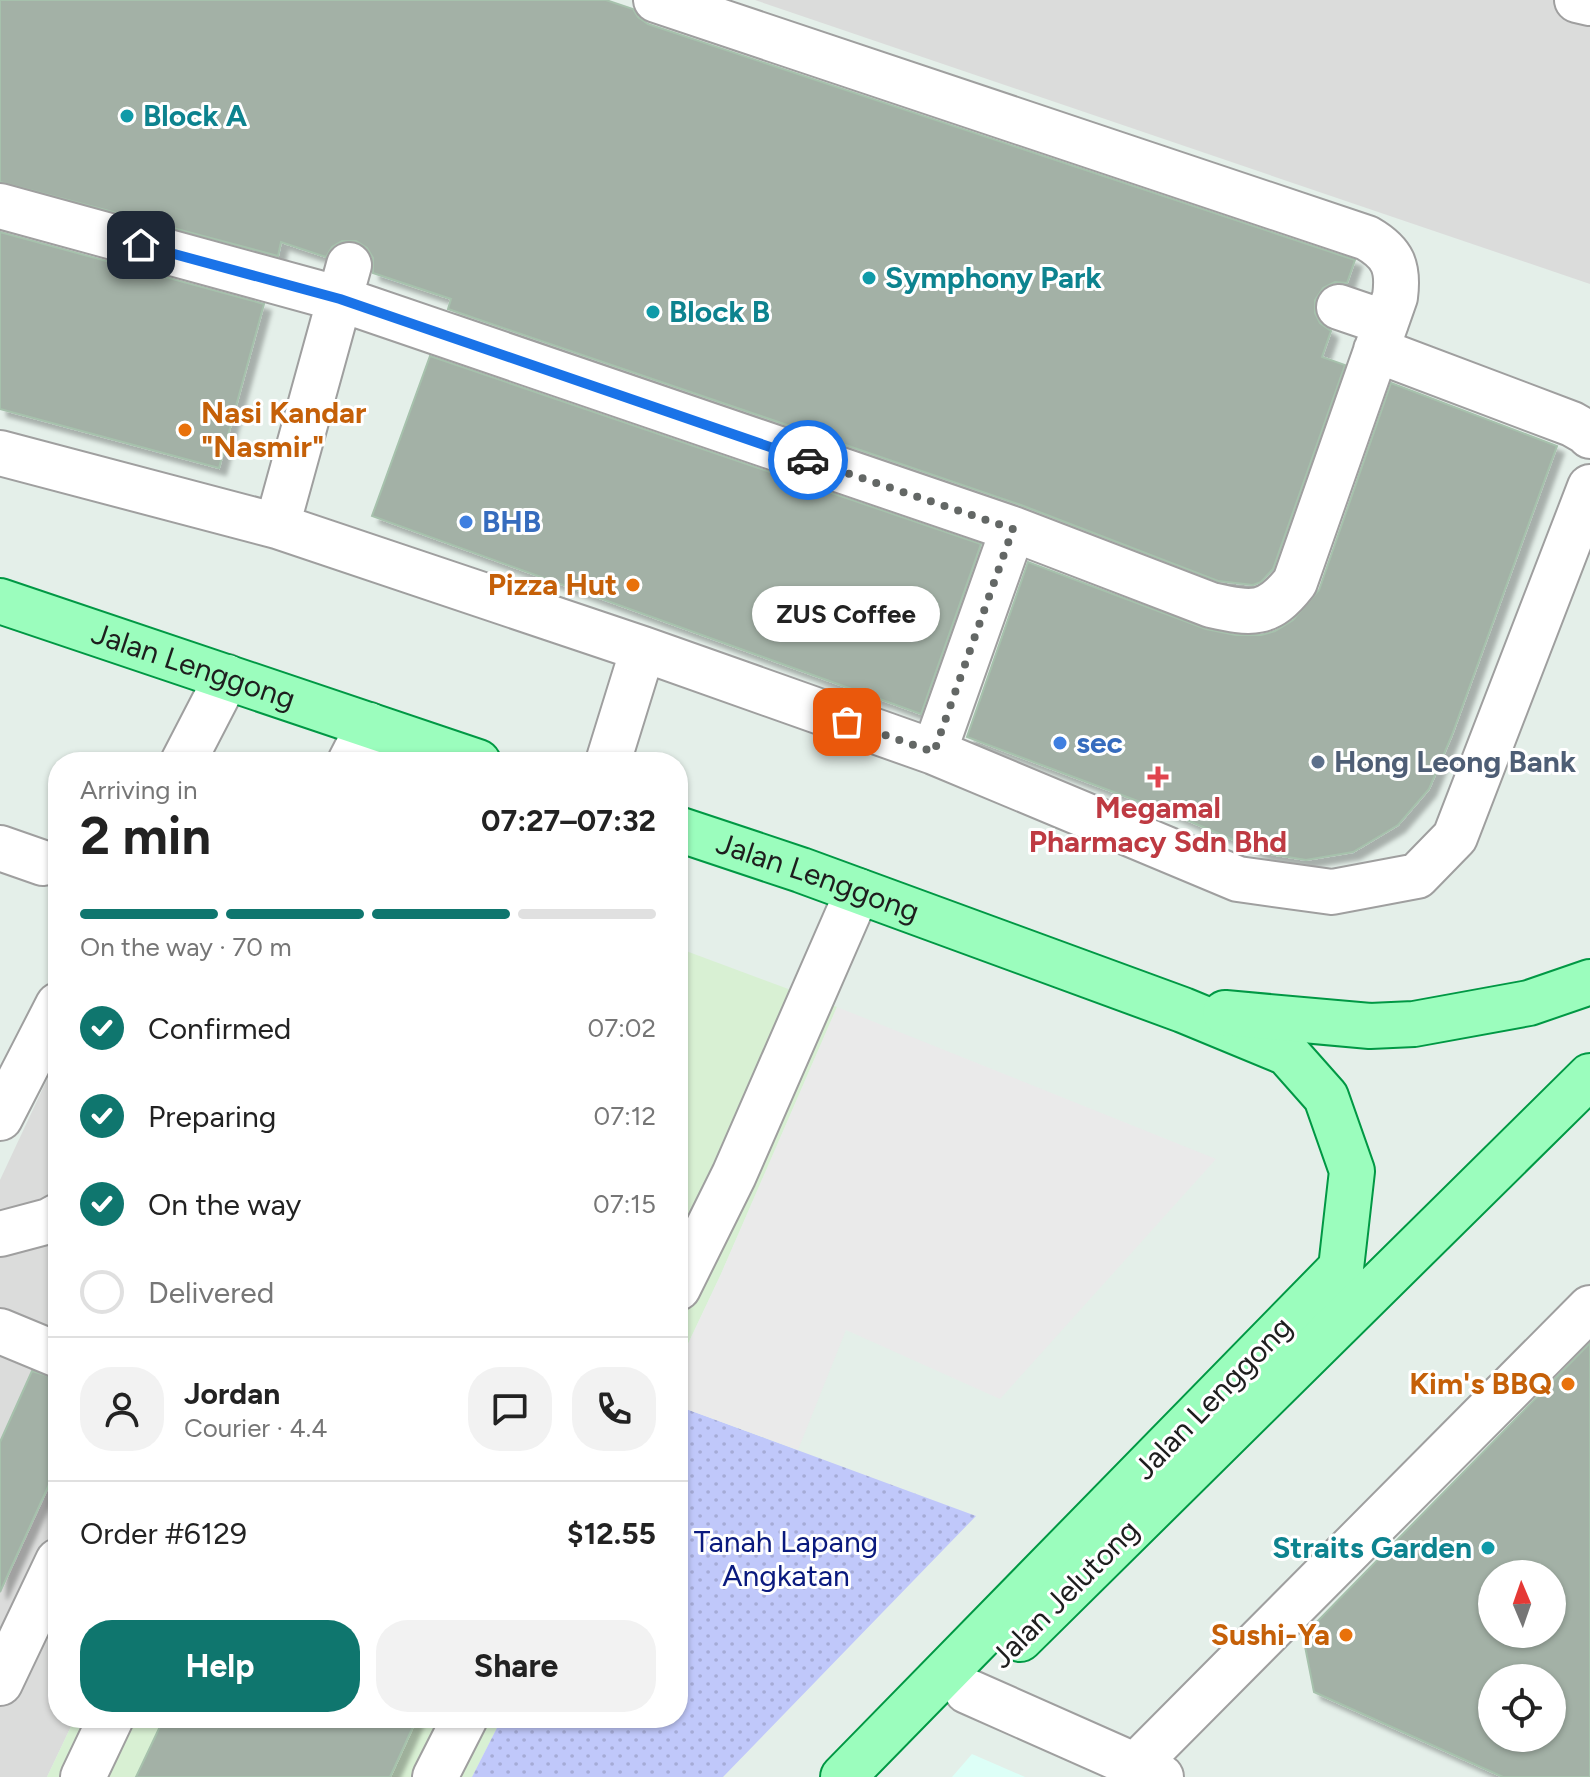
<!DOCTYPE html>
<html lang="en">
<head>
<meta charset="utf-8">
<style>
	body { margin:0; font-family:Figtree,sans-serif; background:#f2f2f2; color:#222; height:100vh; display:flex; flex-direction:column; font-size:30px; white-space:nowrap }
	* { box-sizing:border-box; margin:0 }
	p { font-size:26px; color:#767676 }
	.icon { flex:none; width:44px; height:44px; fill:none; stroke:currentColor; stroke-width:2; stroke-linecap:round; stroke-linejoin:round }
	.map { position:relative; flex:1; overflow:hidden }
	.sheet { position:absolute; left:48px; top:752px; width:640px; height:976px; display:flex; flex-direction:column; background:#fff; border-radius:32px; box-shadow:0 2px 6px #0004 }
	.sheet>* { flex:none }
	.needle { width:52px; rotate:358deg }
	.fabs { position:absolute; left:1478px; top:1560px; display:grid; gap:16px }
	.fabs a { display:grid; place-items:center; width:88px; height:88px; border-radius:50%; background:#fff; box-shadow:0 2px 6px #0004; font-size:40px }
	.pin { position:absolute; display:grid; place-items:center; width:68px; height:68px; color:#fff; margin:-34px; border-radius:16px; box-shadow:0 4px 12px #0006 }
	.courier { position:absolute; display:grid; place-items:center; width:80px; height:80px; margin:-40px; border:6px solid #1a73e8; border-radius:50%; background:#fff; color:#222; box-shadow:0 2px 10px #0007 }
	.bubble { position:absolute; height:56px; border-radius:28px; background:#fff; box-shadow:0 2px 6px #0004; font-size:26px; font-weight:700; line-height:56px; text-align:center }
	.head em { font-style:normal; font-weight:700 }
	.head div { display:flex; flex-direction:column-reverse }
	.head { display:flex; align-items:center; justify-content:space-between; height:136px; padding:0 32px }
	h1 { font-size:52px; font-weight:700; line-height:60px }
	.bar { display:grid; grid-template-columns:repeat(4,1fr); gap:12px 8px; align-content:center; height:96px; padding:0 32px }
	.bar i { height:10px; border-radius:6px; background:#e0e0e0 }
	.bar .on { background:#0f766e }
	.bar p { grid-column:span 4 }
	.line { display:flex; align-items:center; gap:20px; padding:0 32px; border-top:2px solid #e0e0e0 }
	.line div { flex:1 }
	.round { display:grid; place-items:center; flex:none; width:84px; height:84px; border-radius:32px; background:#f2f2f2 }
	ol { padding:0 32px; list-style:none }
	li { display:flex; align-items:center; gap:24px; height:88px }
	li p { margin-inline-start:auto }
	li .icon { padding:8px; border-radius:50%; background:#0f766e; color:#fff; stroke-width:4 }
	li:last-child { color:#767676 }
	li i { width:44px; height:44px; border:4px solid #e0e0e0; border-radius:50% }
	.primary-button { display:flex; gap:16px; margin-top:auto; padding:16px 32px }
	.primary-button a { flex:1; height:92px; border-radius:32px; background:#0f766e; color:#fff; font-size:32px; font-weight:700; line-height:92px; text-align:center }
	.primary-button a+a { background:#f2f2f2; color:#222 }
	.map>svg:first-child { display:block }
	.residential { fill:#dbdcdb }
	.commercial { fill:#d8f0d3 }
	.education { fill:#ddfff7 }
	.park { fill:url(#park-dots) }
	.parking { fill:#eaeaea }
	.building { fill:#a3b1a6; stroke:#a6c1ac; stroke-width:2; fill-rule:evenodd; filter:url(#shadow) }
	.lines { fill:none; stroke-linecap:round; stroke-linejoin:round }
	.minor-casing { stroke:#9f9f9f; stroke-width:48 }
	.major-casing { stroke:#009844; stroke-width:48 }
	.minor { stroke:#fff; stroke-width:44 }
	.major { stroke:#9bfdbd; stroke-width:44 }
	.done { stroke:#636765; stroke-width:8; stroke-dasharray:0 14.4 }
	.route { stroke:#1a73e8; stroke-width:10 }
	.culture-dot { fill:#0f9aa8; stroke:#fff; stroke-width:3 }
	.food-dot { fill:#e8710a; stroke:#fff; stroke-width:3 }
	.shop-dot { fill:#3f7fe0; stroke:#fff; stroke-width:3 }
	.service-dot { fill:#5c6f8a; stroke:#fff; stroke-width:3 }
	.health-dot { fill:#e0444e; stroke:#fff; stroke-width:3 }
	.labels { text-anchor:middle; stroke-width:6; stroke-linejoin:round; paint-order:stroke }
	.culture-label { font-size:30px; font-weight:bold; fill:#0d838f; stroke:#fff; text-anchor:start }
	.food-label { font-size:30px; font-weight:bold; fill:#c56008; stroke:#fff; text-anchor:end }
	.shop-label { font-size:30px; font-weight:bold; fill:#366cbe; stroke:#fff; text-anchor:start }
	.street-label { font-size:30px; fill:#1e1e1e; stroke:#fff }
	.service-label { font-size:30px; font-weight:bold; fill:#4e5e75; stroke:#fff; text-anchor:start }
	.health-label { font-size:30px; font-weight:bold; fill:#be3a42; stroke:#fff }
	.park-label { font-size:30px; fill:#0a1a7e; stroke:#fff }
</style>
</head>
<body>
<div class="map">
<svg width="1590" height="1777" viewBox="0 0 1590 1777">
	<defs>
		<pattern id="park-dots" width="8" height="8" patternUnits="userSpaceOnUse" patternTransform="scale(2)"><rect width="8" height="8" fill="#c0c8fa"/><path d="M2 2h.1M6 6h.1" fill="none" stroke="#a5abd6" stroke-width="1.8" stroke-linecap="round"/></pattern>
		<filter id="shadow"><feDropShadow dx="7" dy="7" stdDeviation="2" flood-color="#0004"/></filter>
	</defs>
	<rect width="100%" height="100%" fill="#e4efe9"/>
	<path class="residential" d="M755 0H1590V284Z
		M58 1056V1718H75L47 1777H0V1180Z"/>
	<path class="commercial" d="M678 948 837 1007 721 1274 678 1365Z
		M75 1718H502L472 1777H47Z"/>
	<path class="education" d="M972 1754 1025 1777H952Z"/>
	<path class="park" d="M678 1406 976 1516 723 1777H472L502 1718H678Z"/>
	<path class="parking" d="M837 1007 1216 1159 1000 1399 846 1330 798 1450 678 1406V1365L721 1274Z"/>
	<path class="building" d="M0 0H606L633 9 638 17 648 24 1355 260 1347 283 1335 282 1323 288 1315 300V313L1320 323 1331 331 1322 357 1345 365 1273 569 1261 582 1253 585 1218 581 1021 505 448 309 451 299 373 273V258L367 248 356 241H342L332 247 326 257 281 242 278 256 0 182Z
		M0 232 264 304 219 468 0 409Z
		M430 356 981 544 921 714 372 516Z
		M1391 383 1557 446 1452 735 1429 789 1398 825 1353 852 1306 860 1264 853 1175 815 967 737 1028 562 1206 629 1236 635H1261L1275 631 1293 620 1319 590Z
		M1590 1343V1777H1503L1314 1692 1303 1636ZM1492 1574H1552V1634H1492ZM1492 1678H1552V1738H1492Z
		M32 1371 58 1379V1465L0 1592V1442Z
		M164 1718H417L390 1777H136Z"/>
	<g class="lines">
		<g class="minor-casing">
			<path id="minor" d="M1577 0 1590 3
				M0 206 340 299 1013 529 1211 605C1252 614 1268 617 1295 582L1395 297C1399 267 1393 253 1367 238L656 0
				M1339 307 1386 323
				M1376 350 1572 424 1586 432 1590 436
				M0 453 277 526 643 649 934 752 1238 879 1332 892 1417 876 1455 837 1590 487
				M277 526 349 265
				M934 752 1013 529
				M183 762 227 677
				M350 762 369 725
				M608 762 643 649
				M0 848 43 863
				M0 1118 58 1005
				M0 1234 49 1221 58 1216
				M678 1288 734 1175 858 891
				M0 1331 58 1355
				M0 1683 58 1561
				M967 1691 1161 1777
				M1135 1766 1590 1308
				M83 1777 111 1718
				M435 1777 465 1718"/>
		</g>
		<g class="major-casing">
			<g id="major">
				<path id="s1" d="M0 601 478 762"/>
				<path id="s2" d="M678 829 801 870 1183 1010 1287 1053 1326 1097 1352 1171 1341 1268 843 1777"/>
				<path d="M1225 1013 1370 1026 1414 1024 1529 1003 1590 982"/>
				<path d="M1020 1639 1590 1076"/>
			</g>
		</g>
		<use href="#minor" class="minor"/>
		<use href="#major" class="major"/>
	</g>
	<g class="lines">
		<path class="done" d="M808 460 1013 529 934 752 847 722"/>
		<path class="route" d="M141 245 340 299 808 460"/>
	</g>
	<g class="culture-dot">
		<circle cx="127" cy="116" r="8"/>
		<circle cx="869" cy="278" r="8"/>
		<circle cx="653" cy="312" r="8"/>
		<circle cx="1488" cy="1548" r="8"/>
	</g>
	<g class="food-dot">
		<circle cx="185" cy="430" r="8"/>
		<circle cx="633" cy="585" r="8"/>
		<circle cx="1568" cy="1384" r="8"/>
		<circle cx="1346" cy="1635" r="8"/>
	</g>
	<g class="shop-dot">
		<circle cx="466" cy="522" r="8"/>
		<circle cx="1060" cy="743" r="8"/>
	</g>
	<circle class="service-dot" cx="1318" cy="762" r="8"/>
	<path class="health-dot" d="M1154 765h8v8h8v8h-8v8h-8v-8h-8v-8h8z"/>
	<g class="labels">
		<g class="culture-label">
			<text x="143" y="126">Block A</text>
			<text x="885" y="288">Symphony Park</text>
			<text x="669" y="322">Block B</text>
			<text x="1472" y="1558" text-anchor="end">Straits Garden</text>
		</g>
		<g class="food-label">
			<text x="201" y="423" text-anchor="start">Nasi Kandar<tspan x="201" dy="34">"Nasmir"</tspan></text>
			<text x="617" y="595">Pizza Hut</text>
			<text x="1552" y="1394">Kim's BBQ</text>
			<text x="1330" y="1645">Sushi-Ya</text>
		</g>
		<g class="shop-label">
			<text x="482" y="532">BHB</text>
			<text x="1076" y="753">sec</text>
		</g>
		<g class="street-label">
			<text dy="10" stroke="none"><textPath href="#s1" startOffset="204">Jalan Lenggong</textPath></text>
			<text dy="10" stroke="none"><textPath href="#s2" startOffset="148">Jalan Lenggong</textPath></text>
			<text transform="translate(1213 1398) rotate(-46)" y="10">Jalan Lenggong</text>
			<text transform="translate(1065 1594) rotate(-45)" y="10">Jalan Jelutong</text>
		</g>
		<g class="service-label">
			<text x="1334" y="772">Hong Leong Bank</text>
		</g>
		<g class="health-label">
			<text x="1158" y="818">Megamal<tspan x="1158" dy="34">Pharmacy Sdn Bhd</tspan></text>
		</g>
		<g class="park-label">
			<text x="786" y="1552">Tanah Lapang<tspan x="786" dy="34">Angkatan</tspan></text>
		</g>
	</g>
</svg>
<div class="fabs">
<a><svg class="needle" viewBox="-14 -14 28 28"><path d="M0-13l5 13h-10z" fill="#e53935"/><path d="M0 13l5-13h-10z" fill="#767676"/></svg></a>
<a><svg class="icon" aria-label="locate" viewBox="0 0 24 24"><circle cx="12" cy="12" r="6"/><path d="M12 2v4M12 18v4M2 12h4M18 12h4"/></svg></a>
</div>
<div class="pin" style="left:847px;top:722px;background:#ea580c"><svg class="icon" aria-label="bag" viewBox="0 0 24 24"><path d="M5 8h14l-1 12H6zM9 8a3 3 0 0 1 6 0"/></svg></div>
<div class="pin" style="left:141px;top:245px;background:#1f2937"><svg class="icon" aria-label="home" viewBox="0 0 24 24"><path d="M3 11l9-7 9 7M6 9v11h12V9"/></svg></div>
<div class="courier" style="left:808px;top:460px"><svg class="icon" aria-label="car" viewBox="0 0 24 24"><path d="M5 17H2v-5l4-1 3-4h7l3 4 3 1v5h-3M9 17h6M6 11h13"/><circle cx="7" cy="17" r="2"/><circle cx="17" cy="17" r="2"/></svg></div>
<div class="bubble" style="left:752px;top:586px;width:188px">ZUS Coffee</div>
<section class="sheet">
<div class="head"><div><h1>2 min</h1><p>Arriving in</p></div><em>07:27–07:32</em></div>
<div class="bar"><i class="on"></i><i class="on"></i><i class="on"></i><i></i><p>On the way · 70 m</p></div>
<ol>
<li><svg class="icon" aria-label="check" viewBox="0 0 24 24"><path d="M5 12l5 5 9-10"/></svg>Confirmed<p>07:02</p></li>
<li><svg class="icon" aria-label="check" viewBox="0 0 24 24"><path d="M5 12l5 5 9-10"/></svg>Preparing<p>07:12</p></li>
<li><svg class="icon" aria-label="check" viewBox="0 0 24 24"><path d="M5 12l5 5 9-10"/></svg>On the way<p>07:15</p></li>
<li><i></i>Delivered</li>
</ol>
<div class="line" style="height:144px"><a class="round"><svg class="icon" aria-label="person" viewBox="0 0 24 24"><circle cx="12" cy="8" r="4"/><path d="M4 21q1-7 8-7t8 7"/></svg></a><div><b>Jordan</b><p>Courier · 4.4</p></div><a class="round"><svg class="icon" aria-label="chat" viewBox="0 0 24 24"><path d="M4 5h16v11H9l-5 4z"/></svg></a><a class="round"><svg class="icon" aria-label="phone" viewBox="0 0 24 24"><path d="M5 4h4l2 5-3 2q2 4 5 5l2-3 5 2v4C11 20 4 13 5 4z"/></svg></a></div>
<div class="line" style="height:104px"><div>Order #6129</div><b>$12.55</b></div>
<div class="primary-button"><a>Help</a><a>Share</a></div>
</section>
</div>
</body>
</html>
